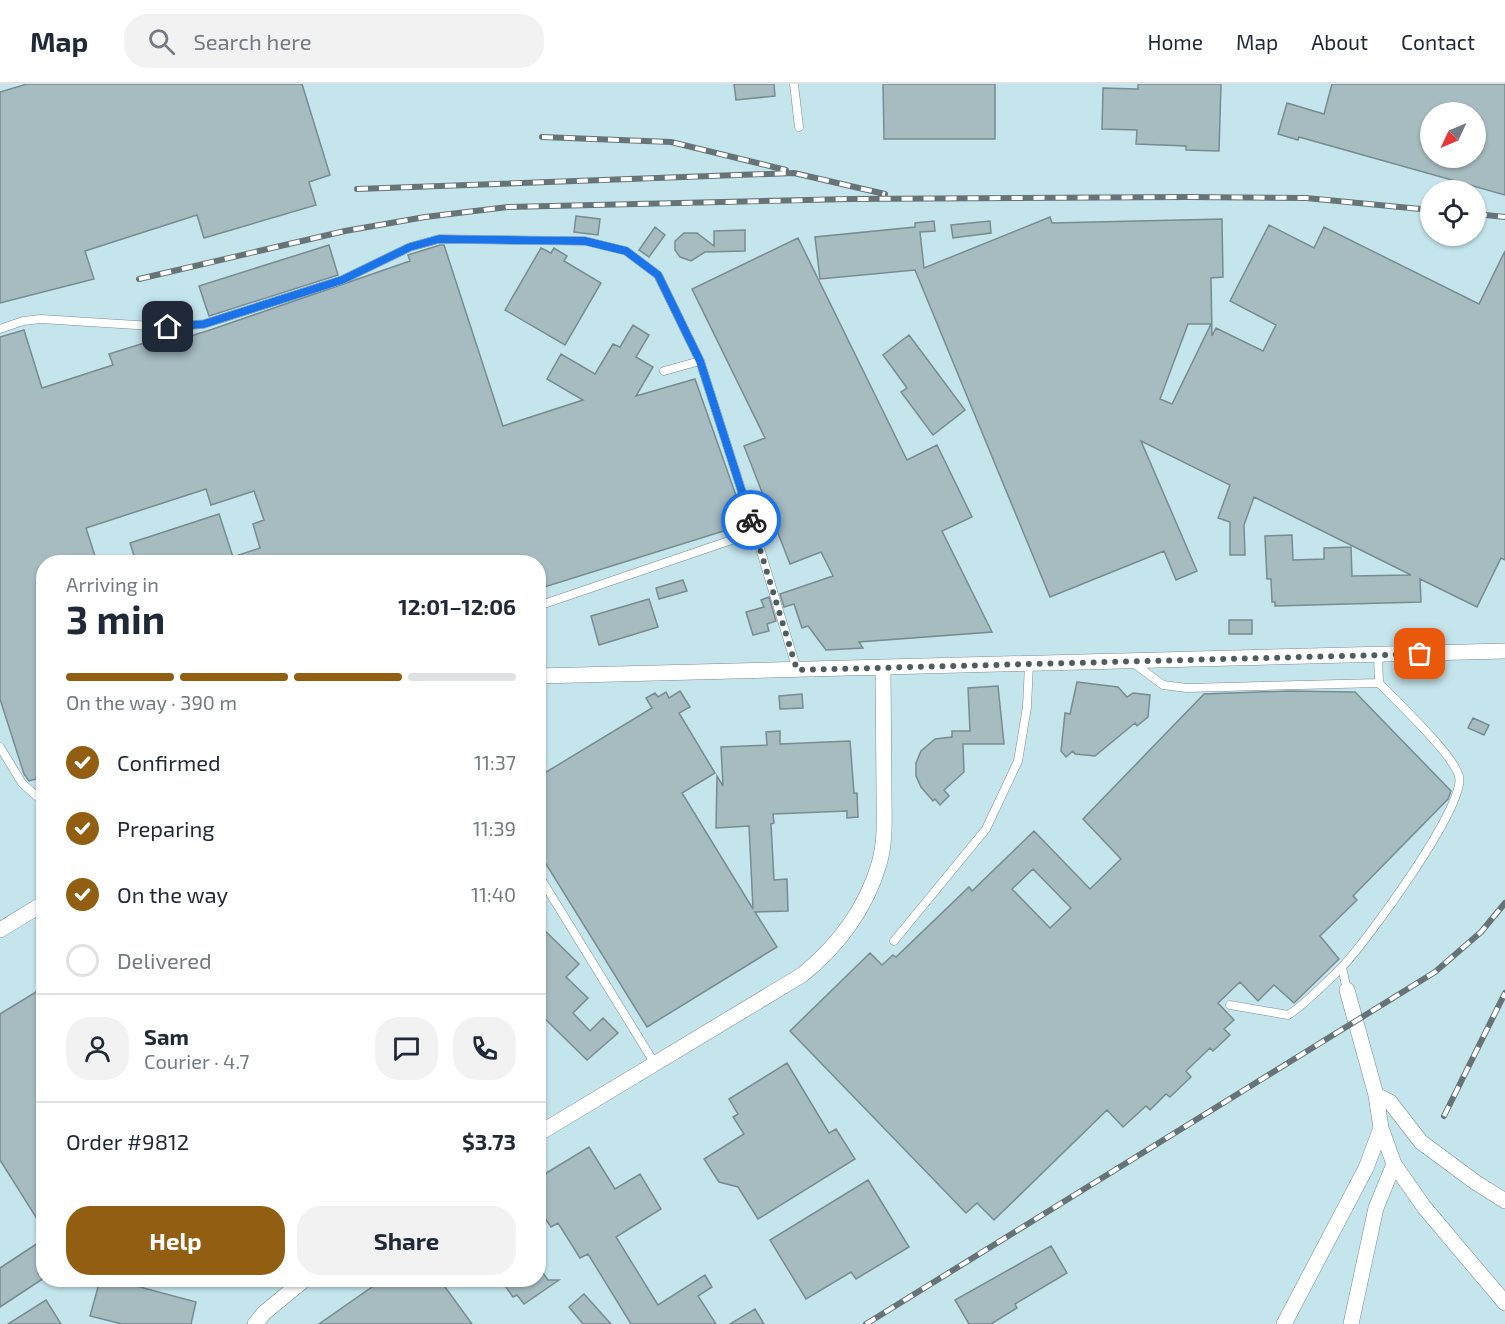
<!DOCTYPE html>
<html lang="en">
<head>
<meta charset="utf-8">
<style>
	body { margin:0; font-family:"Exo 2",sans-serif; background:#f2f2f3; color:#1f2937; height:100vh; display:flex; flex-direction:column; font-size:22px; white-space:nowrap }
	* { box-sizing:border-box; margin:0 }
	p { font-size:20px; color:#747a83 }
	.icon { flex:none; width:33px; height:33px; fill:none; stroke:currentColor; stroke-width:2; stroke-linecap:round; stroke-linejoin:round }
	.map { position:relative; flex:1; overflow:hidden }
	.panel { position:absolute; left:36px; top:471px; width:510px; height:732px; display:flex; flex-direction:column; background:#fff; border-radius:24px; box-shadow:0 2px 4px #0004 }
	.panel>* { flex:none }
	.needle { width:39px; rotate:226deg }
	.fabs { position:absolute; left:1420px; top:18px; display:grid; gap:12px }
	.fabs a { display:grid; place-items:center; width:66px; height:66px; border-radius:50%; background:#fff; box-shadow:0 2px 4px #0004; font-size:30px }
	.pin { position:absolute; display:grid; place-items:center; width:51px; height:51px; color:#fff; margin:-26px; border-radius:12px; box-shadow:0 3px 9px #0006 }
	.courier { position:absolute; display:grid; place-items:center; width:60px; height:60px; margin:-30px; border:4px solid #1a73e8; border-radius:50%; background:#fff; color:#222; box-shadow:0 2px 8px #0007 }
	.head em { font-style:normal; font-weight:700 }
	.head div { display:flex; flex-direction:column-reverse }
	.head { display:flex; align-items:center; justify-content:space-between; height:102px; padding:0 30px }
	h1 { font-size:39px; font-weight:700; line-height:45px }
	.bar { display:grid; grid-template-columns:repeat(4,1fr); gap:9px 6px; align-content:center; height:72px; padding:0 30px }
	.bar i { height:8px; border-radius:4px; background:#e0e1e3 }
	.bar .current { background:#925e11 }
	.bar p { grid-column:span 4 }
	.line { display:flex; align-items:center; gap:15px; padding:0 30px; border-top:2px solid #e0e1e3 }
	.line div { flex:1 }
	.round { display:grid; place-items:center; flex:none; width:63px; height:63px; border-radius:24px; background:#f2f2f3 }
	ol { padding:0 30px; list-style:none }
	li { display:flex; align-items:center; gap:18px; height:66px }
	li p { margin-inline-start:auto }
	li .icon { padding:6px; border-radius:50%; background:#925e11; color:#fff; stroke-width:4 }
	li:last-child { color:#747a83 }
	li i { width:33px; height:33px; border:3px solid #e0e1e3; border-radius:50% }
	.button { display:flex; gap:12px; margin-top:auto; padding:12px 30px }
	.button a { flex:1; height:69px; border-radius:24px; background:#925e11; color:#fff; font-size:24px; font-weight:700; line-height:69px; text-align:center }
	.button a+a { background:#f2f2f3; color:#1f2937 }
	header { display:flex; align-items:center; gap:36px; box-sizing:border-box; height:84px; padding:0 30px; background:#fff; border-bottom:2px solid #e0e1e3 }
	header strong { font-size:28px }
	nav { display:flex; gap:33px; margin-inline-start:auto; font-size:21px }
	.search { width:420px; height:54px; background:#f2f2f3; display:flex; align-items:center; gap:15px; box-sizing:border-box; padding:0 21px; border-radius:24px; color:#747a83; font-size:22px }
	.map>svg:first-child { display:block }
	.built { fill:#c5e5ec; fill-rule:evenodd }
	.building { fill:#a6bcc1; stroke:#778c91; stroke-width:1.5; fill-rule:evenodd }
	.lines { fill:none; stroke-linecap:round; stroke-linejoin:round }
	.lane-casing { stroke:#778c91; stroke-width:9 }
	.street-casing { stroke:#778c91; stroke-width:16 }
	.lane { stroke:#fff; stroke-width:8 }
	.street { stroke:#fff; stroke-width:15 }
	.rail-casing { stroke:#667477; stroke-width:6 }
	.rail { stroke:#fff; stroke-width:4; stroke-dasharray:11; stroke-linecap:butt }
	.done { stroke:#505d60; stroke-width:6; stroke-dasharray:0 10.8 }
	.route { stroke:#1a73e8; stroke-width:8 }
</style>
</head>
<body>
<header>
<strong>Map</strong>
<div class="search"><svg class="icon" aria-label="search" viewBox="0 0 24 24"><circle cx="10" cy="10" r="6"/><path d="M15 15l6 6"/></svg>Search here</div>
<nav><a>Home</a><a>Map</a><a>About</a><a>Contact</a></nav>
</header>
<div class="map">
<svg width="1505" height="1240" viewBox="0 0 1505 1240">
	<rect width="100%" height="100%" fill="#d9f0f5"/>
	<path class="built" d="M0 0H1505V1240H0ZM1431 28H1476V74H1431ZM1431 106H1476V152H1431ZM44 478H538V1196H44Z"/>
	<path class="building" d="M27 0H302L330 91 309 98 316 121 204 154 197 131 85 167 94 195 0 219V8Z
		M734 0H774L775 12 736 16Z
		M883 0H995V55H884Z
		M1138 0H1221L1219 67 1186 66V62L1136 60 1137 46 1102 45 1103 4 1138 5Z
		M1332 0H1505V111L1299 53 1298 56 1278 50 1287 19 1324 30ZM1431 28H1476V74H1431Z
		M576 132 600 135 598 151 574 148Z
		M1050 133 1052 139 1222 135 1223 193 1211 194 1212 252 1216 244 1263 267 1276 241 1230 217 1269 141 1314 164 1324 143 1479 220 1505 167V476L1501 474 1477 523 1420 495 1421 518 1275 522V518H1272L1271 495H1267L1265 452 1292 451 1293 476 1324 475V464L1351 463 1352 492 1411 491 1254 413 1244 441 1245 471H1230V438L1218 434 1230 401 1141 357 1197 487 1176 496 1164 467 1050 513 915 186 820 195 815 153 915 143V139L934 137 935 147 920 148 924 184ZM1188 240H1211L1172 320 1160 315Z
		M990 137 991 149 953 154 951 141Z
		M655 143 665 151 649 173 639 166Z
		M745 146V167L705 168 691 177 680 173 675 166V157L684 149H697L714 162V147Z
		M798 154 907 376 937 361 972 433 942 447 992 548 859 558 863 564 826 566 808 542 802 544 794 520 784 523 780 510 833 492 821 468 790 480 744 362 765 354 692 205Z
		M329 161 338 191 209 232 199 202Z
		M440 161H444L503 342 583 316 547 295 561 270 595 290 613 260 620 263 633 241 649 251 636 273 653 283 636 312 695 295 746 440 538 505V478H136L130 459 219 430 233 473 260 464 253 440 264 436 254 407 211 421 206 405 86 444 97 478H44V693L29 697 24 690 0 615V253L24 246 42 304 113 281 109 270 157 255 159 262 213 245 410 177 408 171Z
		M541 164 551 169 554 164 567 172 564 177 601 199 565 261 505 226Z
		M909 251 965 326 933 351 901 308 907 304 883 271Z
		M683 496 687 507 659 515 656 504Z
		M769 513 776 537 767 540 769 547 753 551 746 528 764 523 761 516Z
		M649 515 658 543 599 561 591 532Z
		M1229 536H1252V550H1229Z
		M1077 598 1118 603 1127 613 1133 609 1150 611 1148 633 1137 642 1135 639 1095 672 1075 670 1073 667 1066 673 1061 667 1065 629 1070 630Z
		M998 602 1004 660H963L964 688 944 706 949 712 940 721 935 715 933 717 921 703 916 692V679L921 667 935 655 952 653V647H970L968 604Z
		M680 607 690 623 679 629 715 689 682 709 753 825 749 742 716 744 717 692 723 702 721 663 767 661 766 648 780 647V660L850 657 854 709H857L858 733 847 734V727L773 730 774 739 771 740 774 796 787 795 788 827 755 828 777 863 647 943 538 767V693L652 624 646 614 655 609 658 613 666 608 669 614Z
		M1289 607 1355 608 1451 707 1448 715 1353 812 1357 816 1320 852 1339 875 1294 919 1274 901 1258 917 1240 898 1218 919 1234 936 1224 945 1230 951 1213 967 1210 964 1186 987 1191 993 1170 1013 1166 1010 1150 1026 1146 1022 1123 1043 1107 1026 994 1136 977 1119 966 1129 790 947 870 869 882 881 893 871 896 873 969 803 972 807 1034 747 1090 805 1121 775 1083 735 1204 610ZM1033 785 1071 824 1050 844 1012 805Z
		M802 610 803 624 780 625 779 612Z
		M1473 634 1489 641 1484 651 1468 644Z
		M538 840 579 880 566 893 588 914 573 929 590 947 603 934 618 949 587 976 538 928Z
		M44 903V1146L0 1076V930Z
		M787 979 829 1049 836 1045 855 1075 758 1135 738 1103 719 1098 704 1075 744 1050 733 1033 738 1030 729 1015Z
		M589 1063 615 1105 640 1090 661 1125 616 1153 658 1221 705 1191 712 1203 698 1212 716 1240H631L588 1170 580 1174 558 1139 551 1143 538 1124V1094Z
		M868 1096 909 1163 856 1195 851 1188 806 1215 770 1156Z
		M44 1155V1194L0 1223V1184Z
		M1051 1162 1067 1189 1015 1220 1017 1224 991 1240H969L955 1216Z
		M538 1182 548 1196H559L524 1220 517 1211 513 1213 501 1196H538Z
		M100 1196H114L196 1218 191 1240H122L90 1232Z
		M382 1196H440L472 1240H319Z
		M584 1210 611 1240H583L569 1223Z
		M46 1216 61 1240H8Z
		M755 1225 764 1240H730Z"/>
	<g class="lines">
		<g class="lane-casing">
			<path id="lane" d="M794 0 799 43
				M0 245 23 237 41 235 168 243 204 240 342 196 410 163 439 155 585 157 626 167 658 191 700 277 664 287
				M700 277 755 448
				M538 522 755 448 797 586
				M1378 571 1379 599
				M1132 578 1163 601 1187 604 1379 599C1398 619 1452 669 1459 692 1467 721 1366 858 1342 883 1330 895 1300 924 1288 931L1230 921
				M0 663 22 699 44 719
				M538 790 655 980
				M894 857 986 745 1018 677 1027 623 1029 580
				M1342 883 1347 906"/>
		</g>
		<g class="street-casing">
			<path id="street" d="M538 592 1505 567
				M0 846 44 819
				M1347 906 1376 1011 1381 1044 1394 1080 1424 1123 1505 1219
				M1376 1011 1390 1018 1421 1058 1475 1098 1505 1117
				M538 1050 802 891C837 863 866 825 879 780 886 757 884 732 884 707 884 666 883 625 883 584
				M255 1240 264 1229 304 1196
				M1284 1240 1366 1084 1381 1044
				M1351 1240 1376 1124 1394 1080"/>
		</g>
		<use href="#lane" class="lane"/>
		<use href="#street" class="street"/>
		<g class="rail-casing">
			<path id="rail" d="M542 53 671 58 786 86
				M357 105 794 89 885 110
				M1476 130 1505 133
				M139 195 345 147 425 133 508 123 851 115 1187 113 1306 114 1431 126
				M1444 1032 1505 909
				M866 1240 1435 888 1481 848 1505 819"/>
		</g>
		<use href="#rail" class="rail"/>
	</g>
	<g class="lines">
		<path class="done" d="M751 436 797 586 1420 570"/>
		<path class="route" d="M168 243 204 240 342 196 410 163 439 155 585 157 626 167 658 191 700 277 751 436"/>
	</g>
</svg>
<div class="fabs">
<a><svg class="needle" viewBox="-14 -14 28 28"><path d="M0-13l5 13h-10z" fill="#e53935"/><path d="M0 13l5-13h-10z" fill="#747a83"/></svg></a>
<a><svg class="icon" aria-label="locate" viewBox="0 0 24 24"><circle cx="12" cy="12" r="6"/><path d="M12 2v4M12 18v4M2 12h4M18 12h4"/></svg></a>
</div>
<div class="pin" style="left:1420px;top:570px;background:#ea580c"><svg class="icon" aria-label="bag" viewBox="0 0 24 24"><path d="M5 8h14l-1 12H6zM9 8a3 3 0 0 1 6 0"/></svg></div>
<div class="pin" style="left:168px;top:243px;background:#1f2937"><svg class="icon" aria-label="home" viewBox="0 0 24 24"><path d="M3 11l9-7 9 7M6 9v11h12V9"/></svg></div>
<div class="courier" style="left:751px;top:436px"><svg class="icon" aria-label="bike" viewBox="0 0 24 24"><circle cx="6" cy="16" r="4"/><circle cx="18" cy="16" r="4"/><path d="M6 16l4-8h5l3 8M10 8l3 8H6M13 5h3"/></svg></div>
<section class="panel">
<div class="head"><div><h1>3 min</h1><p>Arriving in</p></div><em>12:01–12:06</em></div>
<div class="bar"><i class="current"></i><i class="current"></i><i class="current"></i><i></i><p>On the way · 390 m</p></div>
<ol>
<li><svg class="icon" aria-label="check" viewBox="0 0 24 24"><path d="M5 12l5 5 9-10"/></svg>Confirmed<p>11:37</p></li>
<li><svg class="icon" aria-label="check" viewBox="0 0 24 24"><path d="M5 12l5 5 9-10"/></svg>Preparing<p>11:39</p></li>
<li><svg class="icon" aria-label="check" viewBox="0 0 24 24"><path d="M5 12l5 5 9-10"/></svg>On the way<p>11:40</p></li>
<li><i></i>Delivered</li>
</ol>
<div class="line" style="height:108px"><a class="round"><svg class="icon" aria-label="person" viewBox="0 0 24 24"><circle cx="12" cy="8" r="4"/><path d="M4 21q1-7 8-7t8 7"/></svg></a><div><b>Sam</b><p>Courier · 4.7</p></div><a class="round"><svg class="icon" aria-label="chat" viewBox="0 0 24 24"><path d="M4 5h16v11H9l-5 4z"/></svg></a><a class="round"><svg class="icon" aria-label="phone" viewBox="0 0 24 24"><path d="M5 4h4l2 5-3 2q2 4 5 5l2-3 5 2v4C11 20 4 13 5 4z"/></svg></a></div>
<div class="line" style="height:78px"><div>Order #9812</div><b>$3.73</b></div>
<div class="button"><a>Help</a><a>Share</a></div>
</section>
</div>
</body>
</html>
